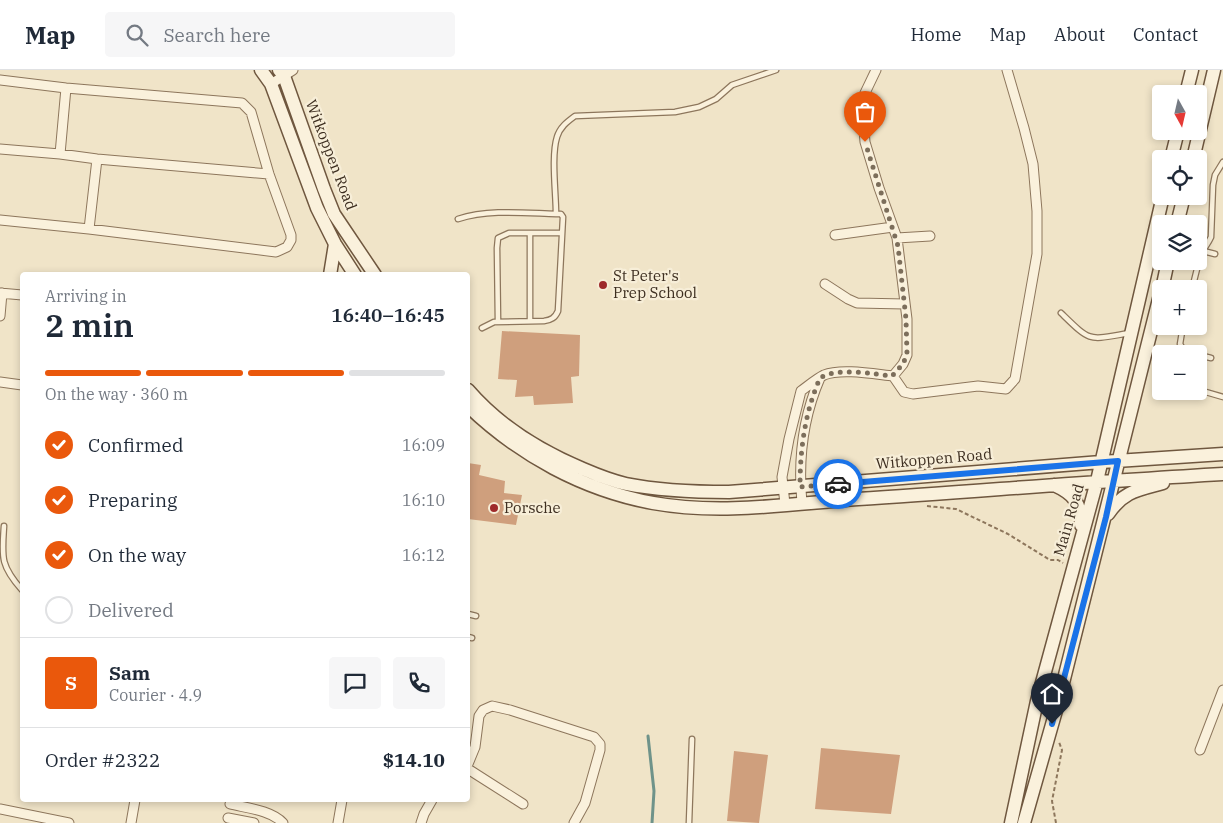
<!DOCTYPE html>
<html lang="en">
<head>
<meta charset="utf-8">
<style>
	body { margin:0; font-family:"IBM Plex Serif",serif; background:#f6f6f7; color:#1f2937; height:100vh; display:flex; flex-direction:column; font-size:19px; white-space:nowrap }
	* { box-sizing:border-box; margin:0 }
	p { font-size:16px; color:#747a83 }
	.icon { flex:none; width:28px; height:28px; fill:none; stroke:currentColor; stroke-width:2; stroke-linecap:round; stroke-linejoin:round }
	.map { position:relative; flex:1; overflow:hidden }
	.sheet { position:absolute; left:20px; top:202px; width:450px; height:530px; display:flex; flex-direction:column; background:#fff; border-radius:5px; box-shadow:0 2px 8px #0003 }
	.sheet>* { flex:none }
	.needle { width:32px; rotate:172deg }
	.controls { position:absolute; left:1152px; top:15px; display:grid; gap:10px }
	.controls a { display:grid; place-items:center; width:55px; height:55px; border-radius:5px; background:#fff; box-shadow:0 2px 8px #0003; font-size:25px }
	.pin { position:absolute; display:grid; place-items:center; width:42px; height:42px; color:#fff; margin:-51px -21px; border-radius:50% 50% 50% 0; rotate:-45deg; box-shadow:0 0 5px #0007 }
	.pin .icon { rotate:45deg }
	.courier { position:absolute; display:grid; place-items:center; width:50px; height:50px; margin:-25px; border:4px solid #1a73e8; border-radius:50%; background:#fff; color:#222; box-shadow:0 1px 6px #0007 }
	.summary em { font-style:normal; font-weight:600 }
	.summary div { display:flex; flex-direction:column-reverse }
	.summary { display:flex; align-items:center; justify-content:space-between; height:85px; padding:0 25px }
	h1 { font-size:32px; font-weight:600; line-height:38px }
	.bar { display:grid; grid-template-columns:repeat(4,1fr); gap:8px 5px; align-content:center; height:60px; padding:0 25px }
	.bar i { height:6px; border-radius:4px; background:#e0e1e3 }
	.bar .on { background:#ea580c }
	.bar p { grid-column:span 4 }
	.line { display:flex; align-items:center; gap:12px; padding:0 25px; border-top:1px solid #e0e1e3 }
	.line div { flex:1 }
	.round { display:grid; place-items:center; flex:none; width:52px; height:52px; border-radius:5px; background:#f6f6f7 }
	ol { padding:0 25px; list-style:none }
	li { display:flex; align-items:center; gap:15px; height:55px }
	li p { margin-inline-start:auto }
	li .icon { padding:5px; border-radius:50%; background:#ea580c; color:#fff; stroke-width:4 }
	li:last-child { color:#747a83 }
	li i { width:28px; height:28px; border:2px solid #e0e1e3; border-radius:50% }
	header { display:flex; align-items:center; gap:30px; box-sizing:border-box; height:70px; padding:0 25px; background:#fff; border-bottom:1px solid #e0e1e3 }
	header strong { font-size:24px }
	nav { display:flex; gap:28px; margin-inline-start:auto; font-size:18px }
	.search { width:350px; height:45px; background:#f6f6f7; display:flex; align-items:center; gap:12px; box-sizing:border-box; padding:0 18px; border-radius:5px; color:#747a83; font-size:19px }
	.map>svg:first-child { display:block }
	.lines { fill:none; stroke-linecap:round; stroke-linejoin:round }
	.stream { stroke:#6f938a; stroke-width:3 }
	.building { fill:#cf9f7d }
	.lane-casing { stroke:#8d765c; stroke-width:7 }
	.street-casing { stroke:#8d765c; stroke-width:11 }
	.secondary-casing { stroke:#6f573f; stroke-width:15 }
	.path { stroke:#8d765c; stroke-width:2; stroke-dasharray:4 2.5; stroke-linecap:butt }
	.lane { stroke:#faf1dc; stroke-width:4.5 }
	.street { stroke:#faf1dc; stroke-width:9 }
	.secondary { stroke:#faf1dc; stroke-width:12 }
	.done { stroke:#7c6e5b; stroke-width:5; stroke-dasharray:0 9 }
	.route { stroke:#1a73e8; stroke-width:6 }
	.poi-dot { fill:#9e2a2b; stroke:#f7eed8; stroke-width:2 }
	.labels { text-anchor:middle; stroke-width:4.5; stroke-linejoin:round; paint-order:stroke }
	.street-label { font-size:15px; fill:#3d2e20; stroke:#f7eed8 }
	.poi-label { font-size:15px; fill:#3d2e20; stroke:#f7eed8; text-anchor:start }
</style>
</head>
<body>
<header>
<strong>Map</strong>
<div class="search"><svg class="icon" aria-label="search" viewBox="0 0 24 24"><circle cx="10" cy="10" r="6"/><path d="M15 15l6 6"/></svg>Search here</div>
<nav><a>Home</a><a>Map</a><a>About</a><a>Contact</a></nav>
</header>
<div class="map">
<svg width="1223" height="753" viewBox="0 0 1223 753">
	<rect width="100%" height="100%" fill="#f0e4c8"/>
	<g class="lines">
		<path class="stream" d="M648 666 654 721 652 753"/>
	</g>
	<path class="building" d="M502 261 580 265 579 306 571 307 573 333 534 335 533 326 515 327 517 310 498 309Z
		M468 393 481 395 479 405 505 411 504 423 522 425 516 455 468 449Z
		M821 678 900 685 891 744 815 739Z
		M734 681 768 685 759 753 727 751Z"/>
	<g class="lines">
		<g class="lane-casing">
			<path id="lane" d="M556 144C556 123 551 86 557 67 560 57 567 52 575 46L675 42 699 37 716 29 732 15 776 0
				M458 149C489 139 524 143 556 144H561L563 147 558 241C555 248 551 250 544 251L494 252 482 258
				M1199 180 1215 184
				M1199 191C1201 181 1207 176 1211 167L1213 115 1215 105 1223 92
				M1192 219 1199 191
				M1061 243C1092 273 1087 270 1130 263
				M530 251V163
				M498 252 497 178 498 168 509 163H561
				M1183 256 1180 274 1183 279 1196 284
				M1199 285 1211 288
				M1199 320 1223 327
				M4 456C2 487 0 495 22 520
				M468 544 476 546
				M468 567 472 568
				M689 753 692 669"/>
		</g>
		<g class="street-casing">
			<path id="street" d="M0 10 66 18 242 33 251 42 269 104 291 165V170L287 177 276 182 89 159 0 150
				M271 14 293 0
				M0 79 60 84 97 89 269 104
				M60 84 66 18
				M89 159 97 89
				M835 165 893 157
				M897 168 930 166
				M825 214 848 229 857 233 905 234
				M0 223 22 225
				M0 246 2 223
				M893 306 904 322 913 324 978 316 1006 319 1015 309 1037 184V141L1033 94 1024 58 1007 0
				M0 312 22 315
				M802 433C798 391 803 347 820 308
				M785 434 782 407 789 369 801 321C808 316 816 309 824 305 841 298 874 304 893 306L903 294 907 285V249L897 168 879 118 865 72 862 33 865 23 876 0
				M1200 680 1223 620
				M468 694 475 677 479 646 483 640 492 636 510 640 594 667 600 674V680L585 733 574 753
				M468 699 523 734
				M230 734C246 738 271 740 283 753
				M0 739 69 753
				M228 748 254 753
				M131 753 135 730
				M338 753 342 730
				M421 753 424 744 432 730"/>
		</g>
		<g class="secondary-casing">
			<path id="secondary" d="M261 0 271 14 317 138 335 174 355 205
				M279 0 284 6 324 119 334 144 375 205
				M1186 24 1192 0
				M1171 89 1178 61
				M1193 89 1214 0
				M1177 154 1184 126
				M330 205 335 174
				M1162 219 1168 191
				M468 320C499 356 540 381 583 399 597 405 612 411 626 414 661 421 694 422 729 422L1101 392 1223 384
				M468 336C519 385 583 420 653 433 720 445 790 434 858 429 979 421 1101 411 1223 404
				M1054 415C1074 424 1081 433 1081 455
				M1108 444C1124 421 1137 420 1163 413
				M1011 753 1037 631 1097 411 1163 126
				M1024 753 1057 637 1161 221"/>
		</g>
		<path class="path" d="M927 436 956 439 1008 464 1050 490H1058L1063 493
			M1056 753 1052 731 1062 680 1059 672"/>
		<use href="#lane" class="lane"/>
		<use href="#street" class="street"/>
		<use href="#secondary" class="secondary"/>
	</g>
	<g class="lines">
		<path class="done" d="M838 414 800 417C800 379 805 342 820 308 837 297 873 304 892 306L903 294 907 284 906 249 898 176 865 72"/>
		<path class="route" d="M838 414 1118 391 1106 447 1052 654"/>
	</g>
	<g class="poi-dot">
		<circle cx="603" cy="215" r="5"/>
		<circle cx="494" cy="438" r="5"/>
	</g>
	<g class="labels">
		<g class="street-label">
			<text transform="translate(331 85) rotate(69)" y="5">Witkoppen Road</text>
			<text transform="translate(934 389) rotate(-5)" y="5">Witkoppen Road</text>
			<text transform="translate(1069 450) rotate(-74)" y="5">Main Road</text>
		</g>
		<g class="poi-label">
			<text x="613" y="211">St Peter's<tspan x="613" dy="17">Prep School</tspan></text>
			<text x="504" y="443">Porsche</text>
		</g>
	</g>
</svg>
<div class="controls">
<a><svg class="needle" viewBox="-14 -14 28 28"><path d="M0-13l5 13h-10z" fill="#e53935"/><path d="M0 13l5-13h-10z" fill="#747a83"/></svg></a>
<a><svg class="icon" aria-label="locate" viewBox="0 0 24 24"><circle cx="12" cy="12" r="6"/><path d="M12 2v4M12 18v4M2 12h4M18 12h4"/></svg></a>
<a><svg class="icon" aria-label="layers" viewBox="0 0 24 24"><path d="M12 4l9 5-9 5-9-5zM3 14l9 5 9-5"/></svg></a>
<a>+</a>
<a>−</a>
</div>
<div class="pin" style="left:865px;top:72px;background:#ea580c"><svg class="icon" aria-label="bag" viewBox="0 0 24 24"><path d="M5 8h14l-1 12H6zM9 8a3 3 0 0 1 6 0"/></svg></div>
<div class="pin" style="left:1052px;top:654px;background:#1f2937"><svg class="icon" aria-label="home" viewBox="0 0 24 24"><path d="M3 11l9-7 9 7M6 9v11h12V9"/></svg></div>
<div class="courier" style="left:838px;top:414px"><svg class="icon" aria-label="car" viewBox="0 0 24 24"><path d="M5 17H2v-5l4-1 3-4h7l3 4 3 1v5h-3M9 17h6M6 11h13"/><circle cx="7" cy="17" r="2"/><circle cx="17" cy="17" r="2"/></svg></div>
<section class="sheet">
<div class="summary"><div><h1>2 min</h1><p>Arriving in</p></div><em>16:40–16:45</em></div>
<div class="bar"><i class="on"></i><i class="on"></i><i class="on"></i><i></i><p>On the way · 360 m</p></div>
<ol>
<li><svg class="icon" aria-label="check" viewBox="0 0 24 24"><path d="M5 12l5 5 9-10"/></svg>Confirmed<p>16:09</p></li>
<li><svg class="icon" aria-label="check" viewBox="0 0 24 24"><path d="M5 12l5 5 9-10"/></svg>Preparing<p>16:10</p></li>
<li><svg class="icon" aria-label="check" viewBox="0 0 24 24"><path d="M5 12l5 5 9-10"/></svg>On the way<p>16:12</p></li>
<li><i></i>Delivered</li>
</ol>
<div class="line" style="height:90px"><b class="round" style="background:#ea580c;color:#fff">S</b><div><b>Sam</b><p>Courier · 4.9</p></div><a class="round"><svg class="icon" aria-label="chat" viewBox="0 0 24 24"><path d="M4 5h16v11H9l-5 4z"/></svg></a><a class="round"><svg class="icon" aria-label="phone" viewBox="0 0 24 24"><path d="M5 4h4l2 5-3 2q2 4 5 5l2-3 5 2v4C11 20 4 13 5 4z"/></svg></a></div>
<div class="line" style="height:65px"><div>Order #2322</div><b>$14.10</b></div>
</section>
</div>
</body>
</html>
